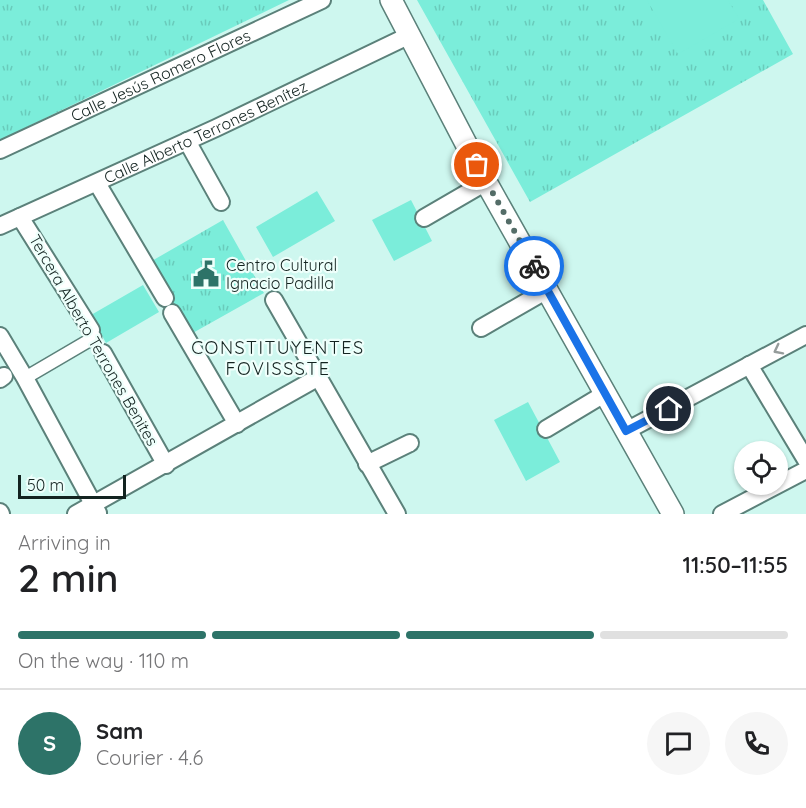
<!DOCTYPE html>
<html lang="en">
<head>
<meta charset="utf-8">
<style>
	body { margin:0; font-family:Quicksand,sans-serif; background:#f6f6f6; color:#202124; height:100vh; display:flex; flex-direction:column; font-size:22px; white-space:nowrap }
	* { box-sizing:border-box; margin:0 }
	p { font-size:20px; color:#757577 }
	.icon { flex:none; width:33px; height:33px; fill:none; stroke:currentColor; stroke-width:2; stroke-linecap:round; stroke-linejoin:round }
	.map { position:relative; height:514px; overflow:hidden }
	.sheet { display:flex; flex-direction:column; background:#fff; flex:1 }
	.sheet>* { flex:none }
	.tools { position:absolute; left:734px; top:441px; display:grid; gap:12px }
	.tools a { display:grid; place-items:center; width:54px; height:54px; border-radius:50%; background:#fff; box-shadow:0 2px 4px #0004; font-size:30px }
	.scale { position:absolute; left:18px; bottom:15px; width:108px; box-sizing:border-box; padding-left:6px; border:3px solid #132320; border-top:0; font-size:16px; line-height:21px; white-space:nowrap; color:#132320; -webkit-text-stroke:4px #eefffb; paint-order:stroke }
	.pin { position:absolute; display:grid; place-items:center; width:51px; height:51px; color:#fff; margin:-26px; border:3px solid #fff; border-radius:50%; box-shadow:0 2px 6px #0007 }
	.courier { position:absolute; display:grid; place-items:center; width:60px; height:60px; margin:-30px; border:4px solid #1a73e8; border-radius:50%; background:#fff; color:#222; box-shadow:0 2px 8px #0007 }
	.summary em { font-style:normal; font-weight:600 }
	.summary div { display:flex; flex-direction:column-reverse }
	.summary { display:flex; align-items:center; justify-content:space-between; height:102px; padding:0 18px }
	h1 { font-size:39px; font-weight:600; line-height:45px }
	.bar { display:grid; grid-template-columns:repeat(4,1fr); gap:9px 6px; align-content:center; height:72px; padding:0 18px }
	.bar i { height:8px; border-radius:4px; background:#e0e0e0 }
	.bar .active { background:#2d7368 }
	.bar p { grid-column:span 4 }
	.line { display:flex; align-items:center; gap:15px; padding:0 18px; border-top:2px solid #e0e0e0 }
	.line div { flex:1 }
	.round { display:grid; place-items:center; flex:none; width:63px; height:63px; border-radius:32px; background:#f6f6f6 }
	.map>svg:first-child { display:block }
	.park { fill:url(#park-tufts) }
	.garden { fill:#7bedda }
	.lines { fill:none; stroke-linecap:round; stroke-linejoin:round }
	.pedestrian-casing { stroke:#5b817a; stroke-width:15 }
	.minor-casing { stroke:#5b817a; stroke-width:20 }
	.tertiary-casing { stroke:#5b817a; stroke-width:24 }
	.pedestrian { stroke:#fff; stroke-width:12 }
	.minor { stroke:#fff; stroke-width:16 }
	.tertiary { stroke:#fff; stroke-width:21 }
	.oneway { stroke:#959c9b }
	.done { stroke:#546d68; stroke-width:6; stroke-dasharray:0 10.8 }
	.route { stroke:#1a73e8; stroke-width:8 }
	.labels { text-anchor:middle; stroke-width:4.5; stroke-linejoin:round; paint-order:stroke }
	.street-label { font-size:16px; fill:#132320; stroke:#eefffb }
	.poi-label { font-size:16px; fill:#132320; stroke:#eefffb; text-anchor:start }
	.neighbourhood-label { font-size:18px; letter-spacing:1.5px; fill:#132320; stroke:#eefffb }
</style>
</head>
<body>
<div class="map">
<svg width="806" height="514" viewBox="0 0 806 514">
	<defs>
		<pattern id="park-tufts" width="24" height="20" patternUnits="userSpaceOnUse" patternTransform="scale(1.5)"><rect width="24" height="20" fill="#7bedda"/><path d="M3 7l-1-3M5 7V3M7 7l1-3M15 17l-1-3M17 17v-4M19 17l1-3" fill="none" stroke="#69cbbb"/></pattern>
	</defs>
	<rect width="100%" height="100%" fill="#cef7ef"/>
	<path class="park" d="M0 0H289L0 140Z
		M417 0H763L793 54 530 202Z
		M223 220 264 293 191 334 150 262Z"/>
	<path class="garden" d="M647 0H728L739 19 678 54Z
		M317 191 335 221 273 257 256 227Z
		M411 200 432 241 394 261 372 220Z
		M143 285 159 312 106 343 91 315Z
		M528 402 560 462 526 481 494 420Z"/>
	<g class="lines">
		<g class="pedestrian-casing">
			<path id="pedestrian" d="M25 378 95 337"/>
		</g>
		<g class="minor-casing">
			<g id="minor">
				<path d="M187 141 221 202"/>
				<path id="s1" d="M0 150 322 0"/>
				<path d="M97 183 165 298"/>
				<path d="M20 217 91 330"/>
				<path d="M424 218 486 182"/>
				<path id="s2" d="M0 226 216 128 410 35"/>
				<path d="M274 300 397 514"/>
				<path d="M172 313 237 424"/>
				<path d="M481 328 547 290"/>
				<path d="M0 336 25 378 98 513"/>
				<path d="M103 353 166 465"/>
				<path d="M749 365 806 460"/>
				<path d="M0 379 4 376"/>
				<path d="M546 429 606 393"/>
				<path d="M626 431 806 335"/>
				<path d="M367 464 410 443"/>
				<path d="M0 512 1 514"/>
				<path d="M76 514 317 378"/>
				<path d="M722 514 806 470"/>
			</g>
		</g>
		<g class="tertiary-casing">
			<path id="tertiary" d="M391 0 486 182 673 514"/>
		</g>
		<use href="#pedestrian" class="pedestrian"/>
		<use href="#minor" class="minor"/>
		<use href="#tertiary" class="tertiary"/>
	</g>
	<defs><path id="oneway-chevron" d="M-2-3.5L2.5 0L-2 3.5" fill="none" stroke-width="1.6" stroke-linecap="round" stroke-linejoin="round" transform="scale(1.5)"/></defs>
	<use class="oneway" href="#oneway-chevron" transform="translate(778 350) rotate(153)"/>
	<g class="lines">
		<path class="done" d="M477 165 534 266"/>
		<path class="route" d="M534 266 626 431 669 409"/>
	</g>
	<defs>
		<g id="civic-bare" transform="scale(2.07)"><path d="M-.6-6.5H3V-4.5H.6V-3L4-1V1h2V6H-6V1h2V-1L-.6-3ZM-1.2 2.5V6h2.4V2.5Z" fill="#2d7368" stroke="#eefffb" stroke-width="2.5" paint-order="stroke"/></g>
	</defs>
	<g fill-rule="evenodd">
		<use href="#civic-bare" x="206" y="274"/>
	</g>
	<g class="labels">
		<g class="street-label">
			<text dy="6" stroke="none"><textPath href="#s1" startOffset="177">Calle Jesús Romero Flores</textPath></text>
			<text dy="6" stroke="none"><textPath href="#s2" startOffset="226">Calle Alberto Terrones Benítez</textPath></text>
			<text transform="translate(94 340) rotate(60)" y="6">Tercera Alberto Terrones Benites</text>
		</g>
		<g class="poi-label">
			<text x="226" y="271">Centro Cultural<tspan x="226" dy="18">Ignacio Padilla</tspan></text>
		</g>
		<g class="neighbourhood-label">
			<text x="278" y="354">CONSTITUYENTES<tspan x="278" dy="21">FOVISSSTE</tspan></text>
		</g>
	</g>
</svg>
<div class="tools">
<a><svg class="icon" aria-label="locate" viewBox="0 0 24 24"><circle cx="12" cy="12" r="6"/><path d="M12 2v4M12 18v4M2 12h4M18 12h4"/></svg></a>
</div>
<div class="scale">50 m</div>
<div class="pin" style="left:477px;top:165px;background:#ea580c"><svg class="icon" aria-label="bag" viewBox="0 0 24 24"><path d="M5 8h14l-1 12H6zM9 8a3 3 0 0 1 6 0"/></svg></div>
<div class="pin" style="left:669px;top:409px;background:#1f2937"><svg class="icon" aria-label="home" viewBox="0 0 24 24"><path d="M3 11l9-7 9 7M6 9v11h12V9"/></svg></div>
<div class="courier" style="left:534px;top:266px"><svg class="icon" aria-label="bike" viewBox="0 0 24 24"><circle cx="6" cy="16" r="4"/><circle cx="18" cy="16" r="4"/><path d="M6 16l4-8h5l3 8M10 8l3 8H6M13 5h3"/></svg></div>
</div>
<section class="sheet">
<div class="summary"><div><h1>2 min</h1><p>Arriving in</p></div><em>11:50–11:55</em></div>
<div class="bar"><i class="active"></i><i class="active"></i><i class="active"></i><i></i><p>On the way · 110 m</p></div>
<div class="line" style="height:108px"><b class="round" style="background:#2d7368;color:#fff">S</b><div><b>Sam</b><p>Courier · 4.6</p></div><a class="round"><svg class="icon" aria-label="chat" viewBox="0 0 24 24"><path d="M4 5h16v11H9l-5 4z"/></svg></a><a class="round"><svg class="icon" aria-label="phone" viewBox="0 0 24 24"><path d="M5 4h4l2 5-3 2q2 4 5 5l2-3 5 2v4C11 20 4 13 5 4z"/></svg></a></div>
</section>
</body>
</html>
